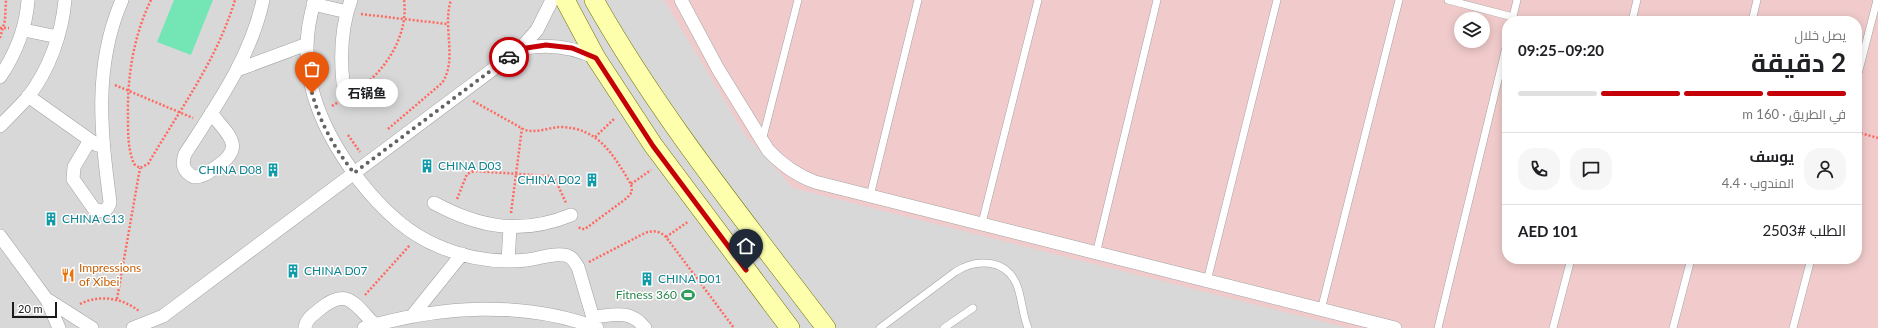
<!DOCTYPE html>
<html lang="ar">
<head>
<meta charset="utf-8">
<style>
	body { margin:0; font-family:Lato,Cairo,"Noto Sans SC",sans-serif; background:#f6f6f6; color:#202124; direction:rtl; height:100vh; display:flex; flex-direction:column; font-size:15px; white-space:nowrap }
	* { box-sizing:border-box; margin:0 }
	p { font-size:13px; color:#757577 }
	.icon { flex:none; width:22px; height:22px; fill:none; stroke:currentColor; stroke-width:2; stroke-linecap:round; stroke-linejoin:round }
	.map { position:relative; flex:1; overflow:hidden; direction:ltr }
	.drawer { position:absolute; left:1502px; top:16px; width:360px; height:248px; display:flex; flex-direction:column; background:#fff; border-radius:16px; box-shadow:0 2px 10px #0003; direction:rtl }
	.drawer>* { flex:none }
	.buttons { position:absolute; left:1454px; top:12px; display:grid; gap:8px }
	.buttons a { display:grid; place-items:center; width:36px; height:36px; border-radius:50%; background:#fff; box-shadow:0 2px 10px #0003; font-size:20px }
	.scale { position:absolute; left:12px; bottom:10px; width:45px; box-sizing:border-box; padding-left:4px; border:2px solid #1b1b1b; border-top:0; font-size:11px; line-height:14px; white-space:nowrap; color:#1b1b1b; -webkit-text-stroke:3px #fff; paint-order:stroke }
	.pin { position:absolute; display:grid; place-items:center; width:34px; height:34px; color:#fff; margin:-41px -17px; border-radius:50% 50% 50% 0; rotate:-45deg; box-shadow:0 0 4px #0007 }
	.pin .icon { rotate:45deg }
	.courier { position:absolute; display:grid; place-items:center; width:40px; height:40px; margin:-20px; border:3px solid #c60008; border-radius:50%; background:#fff; color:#222; box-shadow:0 1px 5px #0007 }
	.bubble { position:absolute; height:28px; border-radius:14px; background:#fff; box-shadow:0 2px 10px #0003; font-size:13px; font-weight:700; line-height:28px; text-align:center; direction:rtl }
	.overview em { font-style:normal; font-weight:700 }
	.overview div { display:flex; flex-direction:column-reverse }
	.overview { display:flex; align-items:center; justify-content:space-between; height:68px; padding:0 16px }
	h1 { font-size:26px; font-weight:700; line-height:30px }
	.bar { display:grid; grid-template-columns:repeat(4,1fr); gap:6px 4px; align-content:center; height:48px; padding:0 16px }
	.bar i { height:5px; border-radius:3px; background:#e0e0e0 }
	.bar .active { background:#c60008 }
	.bar p { grid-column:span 4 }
	.line { display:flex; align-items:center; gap:10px; padding:0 16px; border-top:1px solid #e0e0e0 }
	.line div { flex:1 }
	.round { display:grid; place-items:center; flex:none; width:42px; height:42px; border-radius:16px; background:#f6f6f6 }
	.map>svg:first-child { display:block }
	.residential { fill:#d9d8d8; fill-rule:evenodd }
	.commercial { fill:#f1cbcb; fill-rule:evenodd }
	.pitch { fill:#74e6b6 }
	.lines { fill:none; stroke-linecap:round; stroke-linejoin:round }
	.lane-casing { stroke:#a2a2a2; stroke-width:8 }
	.street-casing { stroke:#a2a2a2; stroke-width:14 }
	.secondary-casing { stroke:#6c7400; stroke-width:20 }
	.path { stroke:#ff695f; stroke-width:2.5; stroke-dasharray:2 2; stroke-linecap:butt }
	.lane { stroke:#fff; stroke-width:7 }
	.street { stroke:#fff; stroke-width:13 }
	.secondary { stroke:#feffac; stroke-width:19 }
	.done { stroke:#656360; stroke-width:4; stroke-dasharray:0 7.2 }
	.route { stroke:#c60008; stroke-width:5 }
	.labels { text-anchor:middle; stroke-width:3; stroke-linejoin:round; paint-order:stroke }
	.culture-label { font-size:12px; fill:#0d838f; stroke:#fff; text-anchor:start }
	.food-label { font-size:12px; fill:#c56008; stroke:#fff; text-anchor:start }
	.leisure-label { font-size:12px; fill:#27864d; stroke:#fff; text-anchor:end }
</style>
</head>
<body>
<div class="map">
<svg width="1878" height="328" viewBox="0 0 1878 328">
	<rect width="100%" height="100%" fill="#eee8df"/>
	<path class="residential" d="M0 0H1878V328H0ZM1461 19H1483V41H1461ZM1507 21H1857V259H1507Z"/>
	<path class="commercial" d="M664 0H1878V328H1348L793 188 746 136ZM1461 19H1483V41H1461ZM1507 21H1857V259H1507Z"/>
	<path class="pitch" d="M174 0H213L191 55 157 42Z"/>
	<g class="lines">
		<g class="lane-casing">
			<path id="lane" d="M1448 0 1513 17
				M1512 21 1517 0
				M1632 21 1637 0
				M1752 21 1757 0
				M1857 78 1877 0
				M762 141 798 0
				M870 196 918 0
				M982 223 1038 0
				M1096 254 1157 0
				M1207 281 1277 0
				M1321 310 1399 0
				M880 328 955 272C975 259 1004 258 1016 283 1022 296 1022 314 1028 328
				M944 328 973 308
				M1438 328 1507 43
				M1553 328 1571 259
				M1673 328 1691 259
				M1793 328 1811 259"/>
		</g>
		<g class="street-casing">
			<path id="street" d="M315 0C293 67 319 127 359 180 380 207 406 233 438 246 465 258 497 263 527 260 538 259 551 253 563 255 571 255 574 261 578 267L596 328
				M681 0 718 69 768 150C782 165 796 175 815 182 1008 230 1201 280 1395 328
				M313 4 347 12
				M24 30 58 37
				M520 49C547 43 571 46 596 58
				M237 70 307 44
				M0 77C16 53 26 29 28 0
				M343 83C340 54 341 27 351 0
				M28 96 97 145
				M211 113C228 135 247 147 216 167 209 172 203 177 194 177 184 172 181 165 185 154 216 106 251 57 263 0
				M0 126C9 117 19 107 28 97 49 70 62 34 65 0
				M90 140 74 167 73 179 94 209C101 213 109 210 110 202 101 133 93 67 122 0
				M434 203C480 228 522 235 571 215
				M0 236 47 300 59 328
				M508 261 510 227
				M48 300 92 328
				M412 316 462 254
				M593 317C615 315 630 309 645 328
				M133 328 163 316 520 49 537 30 552 0
				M305 328C306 319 313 315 320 309 348 286 355 305 375 325
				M364 328C438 306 523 300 597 328"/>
		</g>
		<g class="secondary-casing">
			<path id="secondary" d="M565 0 596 58 653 145 790 328
				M594 0C660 117 745 221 826 328"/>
		</g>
		<path class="path" d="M151 0C133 37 127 78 128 119 128 135 128 149 134 164L140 168 148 164C180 109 216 62 235 0
			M361 14 447 24
			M0 28H9
			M0 38 5 20 6 0
			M115 85 193 118
			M354 92C384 74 409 36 404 0
			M473 101 525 130C537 133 548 128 559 127 599 127 613 155 631 184L632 192 627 198 585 229H581L577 226
			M332 106 346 97
			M388 129 442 83C458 59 442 27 451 0
			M1857 132 1878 138
			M348 135 360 152
			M595 137 615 118
			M631 184 651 170
			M457 199 467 174 474 171 549 176 556 181 566 203
			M511 213 522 128
			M666 237 689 221
			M589 262 645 233C653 230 660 231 666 237L734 328
			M365 295 410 245
			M117 299 140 168
			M80 304C100 294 122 298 139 311"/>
		<use href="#lane" class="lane"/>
		<use href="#street" class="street"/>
		<use href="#secondary" class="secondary"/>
	</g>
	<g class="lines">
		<path class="done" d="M312 93C320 123 335 149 354 173L509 57"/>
		<path class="route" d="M509 57 520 49 546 45 572 48 596 58 653 146 746 270"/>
	</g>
	<defs>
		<g id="building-bare" transform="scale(1.08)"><path d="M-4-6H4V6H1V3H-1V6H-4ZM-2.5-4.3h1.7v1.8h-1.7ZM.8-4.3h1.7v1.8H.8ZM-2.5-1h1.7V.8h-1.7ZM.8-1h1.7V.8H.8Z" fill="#0f9aa8" stroke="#fff" stroke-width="2.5" paint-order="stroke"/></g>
		<g id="restaurant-bare" transform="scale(1.08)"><path d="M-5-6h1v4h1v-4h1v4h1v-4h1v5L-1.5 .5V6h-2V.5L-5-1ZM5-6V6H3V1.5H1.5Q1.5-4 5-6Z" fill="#e8710a" stroke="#fff" stroke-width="2.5" paint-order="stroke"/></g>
		<g id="stadium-bare" transform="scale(1.08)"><path d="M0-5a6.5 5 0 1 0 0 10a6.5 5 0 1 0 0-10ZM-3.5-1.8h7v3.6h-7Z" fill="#2e9e5b" stroke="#fff" stroke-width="2.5" paint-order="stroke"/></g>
	</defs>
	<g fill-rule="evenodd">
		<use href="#building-bare" x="427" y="166"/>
		<use href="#building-bare" x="273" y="170"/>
		<use href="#building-bare" x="592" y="180"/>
		<use href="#building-bare" x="51" y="219"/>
		<use href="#building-bare" x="293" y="271"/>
		<use href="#restaurant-bare" x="68" y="275"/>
		<use href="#building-bare" x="647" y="279"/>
		<use href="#stadium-bare" x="688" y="295"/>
	</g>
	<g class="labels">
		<g class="culture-label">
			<text x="438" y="170">CHINA D03</text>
			<text x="262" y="174" text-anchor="end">CHINA D08</text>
			<text x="581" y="184" text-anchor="end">CHINA D02</text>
			<text x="62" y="223">CHINA C13</text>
			<text x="304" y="275">CHINA D07</text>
			<text x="658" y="283">CHINA D01</text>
		</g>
		<g class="food-label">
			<text x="79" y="272">Impressions<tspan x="79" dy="14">of Xibei</tspan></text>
		</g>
		<g class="leisure-label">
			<text x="677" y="299">Fitness 360</text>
		</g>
	</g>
</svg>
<div class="buttons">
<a><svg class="icon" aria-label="layers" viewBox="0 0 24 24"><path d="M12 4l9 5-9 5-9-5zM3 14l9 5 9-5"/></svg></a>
</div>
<div class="scale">20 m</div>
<div class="pin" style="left:312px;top:93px;background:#ea580c"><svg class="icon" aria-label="bag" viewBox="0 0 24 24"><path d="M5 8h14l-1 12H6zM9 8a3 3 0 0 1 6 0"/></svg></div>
<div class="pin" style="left:746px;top:270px;background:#1f2937"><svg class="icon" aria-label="home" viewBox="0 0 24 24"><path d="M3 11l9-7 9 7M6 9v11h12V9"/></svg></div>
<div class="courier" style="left:509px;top:57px"><svg class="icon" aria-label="car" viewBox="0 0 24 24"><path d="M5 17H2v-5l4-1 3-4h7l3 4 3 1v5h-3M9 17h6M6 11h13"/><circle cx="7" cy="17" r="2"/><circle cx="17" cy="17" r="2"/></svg></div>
<div class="bubble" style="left:336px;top:79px;width:62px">石锅鱼</div>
<section class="drawer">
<div class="overview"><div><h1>2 دقيقة</h1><p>يصل خلال</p></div><em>09:20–09:25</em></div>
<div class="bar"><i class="active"></i><i class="active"></i><i class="active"></i><i></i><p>في الطريق · 160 m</p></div>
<div class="line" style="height:72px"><a class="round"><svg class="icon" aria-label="person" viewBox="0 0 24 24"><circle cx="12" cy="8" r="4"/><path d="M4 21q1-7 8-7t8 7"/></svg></a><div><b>يوسف</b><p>المندوب · 4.4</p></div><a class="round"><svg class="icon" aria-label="chat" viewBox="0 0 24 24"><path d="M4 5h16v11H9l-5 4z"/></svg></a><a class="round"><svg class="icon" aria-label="phone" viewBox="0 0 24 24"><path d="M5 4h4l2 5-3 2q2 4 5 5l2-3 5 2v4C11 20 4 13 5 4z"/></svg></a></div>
<div class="line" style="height:52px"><div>الطلب #2503</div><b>AED 101</b></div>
</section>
</div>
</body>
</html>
